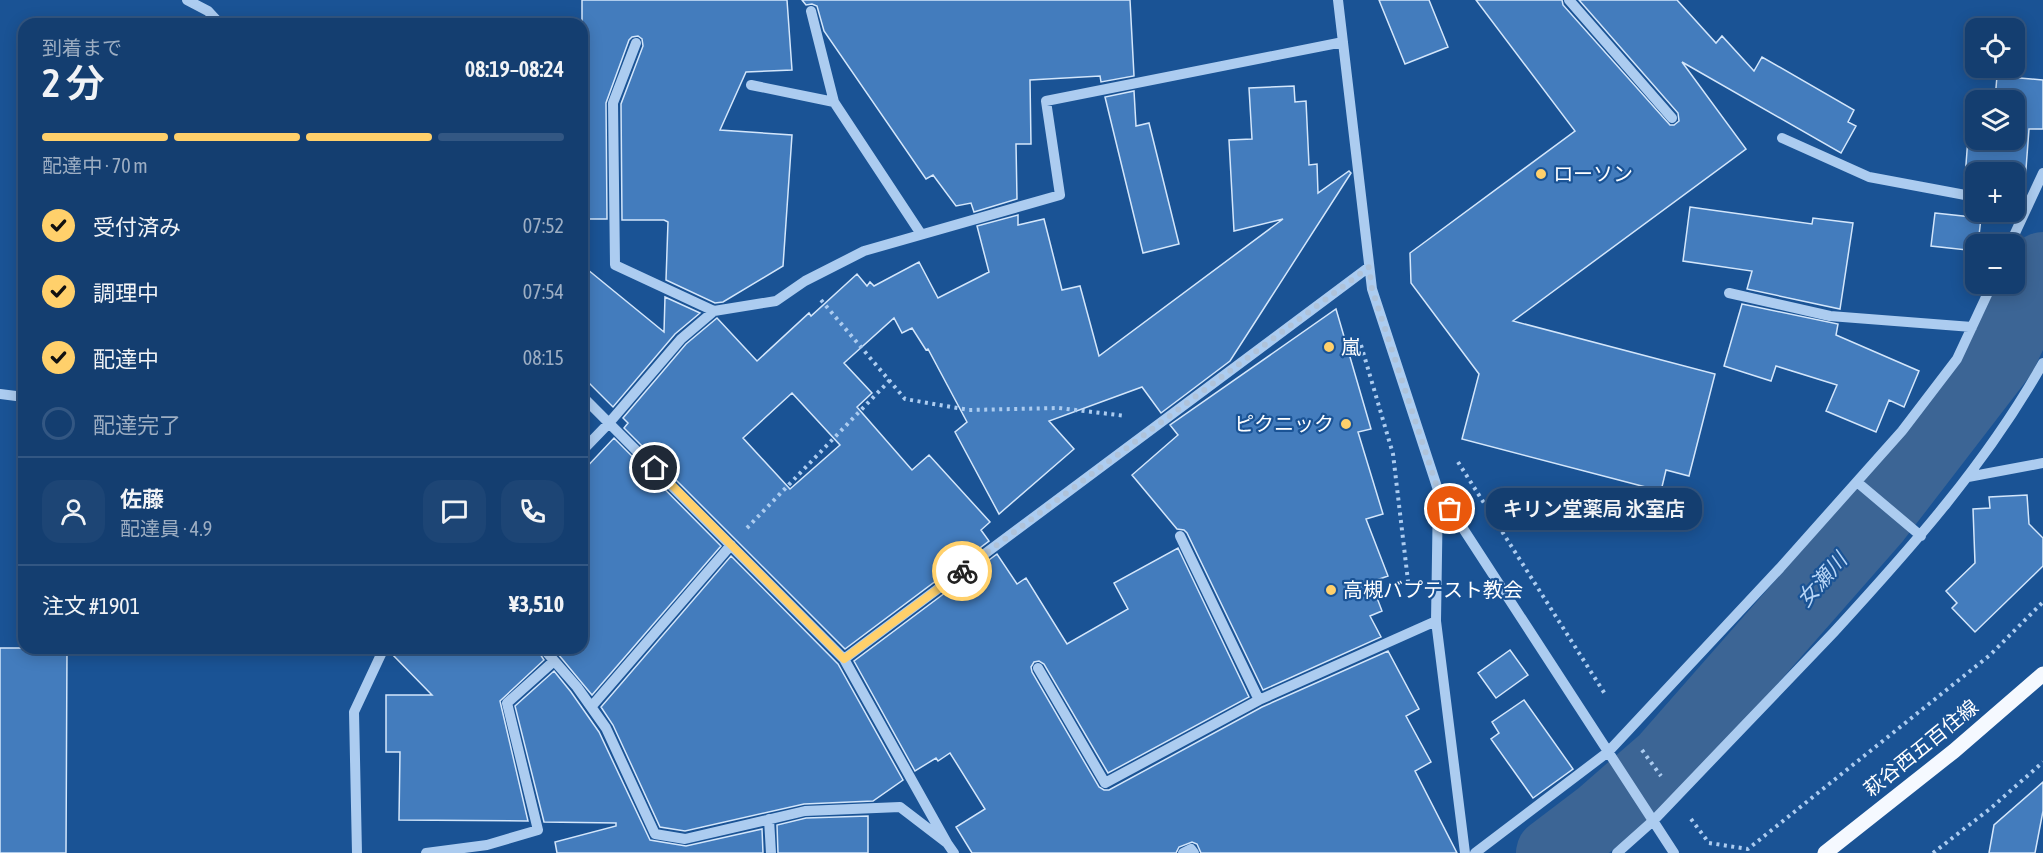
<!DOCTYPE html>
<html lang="ja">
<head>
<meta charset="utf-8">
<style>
	body { margin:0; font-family:"Asap Condensed","Noto Sans JP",sans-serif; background:#1d4575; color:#f1f3f6; height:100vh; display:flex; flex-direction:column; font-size:22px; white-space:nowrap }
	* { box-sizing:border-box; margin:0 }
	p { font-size:20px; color:#9daec3 }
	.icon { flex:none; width:33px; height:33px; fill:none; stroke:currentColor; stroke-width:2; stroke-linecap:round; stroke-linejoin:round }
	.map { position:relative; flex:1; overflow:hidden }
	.drawer { position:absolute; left:18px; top:18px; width:570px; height:636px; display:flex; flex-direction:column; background:#143e70; border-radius:18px; box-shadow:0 3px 15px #0003,0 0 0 2px #335783 }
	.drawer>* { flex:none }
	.fabs { position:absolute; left:1965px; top:18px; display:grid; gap:12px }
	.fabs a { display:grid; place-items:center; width:60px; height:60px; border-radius:12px; background:#143e70; box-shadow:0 3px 15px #0003,0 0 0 2px #335783; font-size:30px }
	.pin { position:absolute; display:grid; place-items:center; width:51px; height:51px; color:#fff; margin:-26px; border:3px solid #fff; border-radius:50%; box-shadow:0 2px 6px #0007 }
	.courier { position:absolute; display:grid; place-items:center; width:60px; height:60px; margin:-30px; border:4px solid #ffd06b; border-radius:50%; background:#fff; color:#222; box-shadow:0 2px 8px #0007 }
	.bubble { position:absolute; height:42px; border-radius:18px; background:#143e70; box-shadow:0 3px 15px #0003,0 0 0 2px #335783; font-size:20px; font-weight:600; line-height:42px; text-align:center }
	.headline em { font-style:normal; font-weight:600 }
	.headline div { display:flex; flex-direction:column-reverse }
	.headline { display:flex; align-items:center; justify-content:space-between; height:102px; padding:0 24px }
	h1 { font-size:39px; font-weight:600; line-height:45px }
	.bar { display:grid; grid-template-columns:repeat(4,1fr); gap:9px 6px; align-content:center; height:72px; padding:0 24px }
	.bar i { height:8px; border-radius:4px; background:#335783 }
	.bar .active { background:#ffd06b }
	.bar p { grid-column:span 4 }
	.line { display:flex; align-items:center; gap:15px; padding:0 24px; border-top:2px solid #335783 }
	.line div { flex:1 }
	.round { display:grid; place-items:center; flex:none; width:63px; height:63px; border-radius:18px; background:#1d4575 }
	ol { padding:0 24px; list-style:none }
	li { display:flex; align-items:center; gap:18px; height:66px }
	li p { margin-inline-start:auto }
	li .icon { padding:6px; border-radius:50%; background:#ffd06b; color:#111; stroke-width:4 }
	li:last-child { color:#9daec3 }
	li i { width:33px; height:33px; border:3px solid #335783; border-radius:50% }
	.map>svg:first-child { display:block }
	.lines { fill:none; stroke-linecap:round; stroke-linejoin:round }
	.river { stroke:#3c6595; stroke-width:70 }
	.building { fill:#437cbd; stroke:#d3e6fb; stroke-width:1.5; fill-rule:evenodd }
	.path { stroke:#acccf0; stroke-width:4; stroke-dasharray:3 4.5; stroke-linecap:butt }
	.minor { stroke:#acccf0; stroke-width:10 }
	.major { stroke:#f5f9ff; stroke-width:15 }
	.done { stroke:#afc3da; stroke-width:6; stroke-dasharray:0 10.8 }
	.route { stroke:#ffd06b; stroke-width:8 }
	.poi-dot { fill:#ffd06b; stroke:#1a5395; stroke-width:2 }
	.labels { text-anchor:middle; stroke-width:4.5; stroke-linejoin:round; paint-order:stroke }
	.poi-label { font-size:20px; fill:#fff; stroke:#1a5395; text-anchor:start }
	.street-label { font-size:20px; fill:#fff; stroke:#1a5395 }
	.water-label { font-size:21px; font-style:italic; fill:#b8d6f7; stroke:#1a5395 }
</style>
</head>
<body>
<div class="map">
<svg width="2043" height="853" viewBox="0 0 2043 853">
	<rect width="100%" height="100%" fill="#1a5395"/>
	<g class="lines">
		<path class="river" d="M1551 853 1601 815 1664 760 1875 520 2002 355 2043 267"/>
	</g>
	<path class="building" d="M582 0H787L792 70 746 72 720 130 792 135 783 266 723 302 715 303 666 280 668 222 664 220H622L621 104 643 46 642 39 638 36 632 37 629 40 606 103 607 219H582Z
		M802 0H1130L1134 76 1101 82 1100 76 1030 80 1031 144H1016L1017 199 974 212 971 203 956 206 933 175 926 179 824 31 817 6 812 4 806 5Z
		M1379 0H1429L1448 47 1405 64Z
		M1476 0H1562L1563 5 1670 125H1674L1679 121 1678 113 1579 0H1677L1716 43 1722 36 1754 71 1762 57 1854 110 1848 122 1856 126 1841 153 1682 62 1746 149 1513 321 1715 374 1689 476 1666 470 1661 491 1462 439 1479 374 1411 283 1410 253 1575 131Z
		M1997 76 2043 80V129H2029L2025 182 2014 181V172H1976V179L1965 178 1969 124H1976V140H2014V100H1995Z
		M1294 86 1295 102 1306 101 1309 165 1317 164 1318 193 1349 171 1351 173 1230 361 1161 413 1142 387 1049 421 1074 449 999 514 955 432 967 422 928 349 926 350 912 328 902 333 894 318 844 363 872 393 857 407 912 470 929 455 990 522 981 530 989 541 845 649 624 428 628 423 623 418 686 344 717 318 757 361 809 313 811 316 857 274 867 286 870 282 874 286 919 262 938 298 989 272 977 226 1018 215V225L1044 219 1062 290 1080 286 1099 356 1283 219 1234 231 1229 140 1252 139 1249 88ZM792 393 840 445 790 489 743 438Z
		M1134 91 1136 126 1149 123 1179 244 1143 253 1105 97Z
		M1690 207 1812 224 1813 218 1853 223 1840 309 1747 289 1752 271 1683 261Z
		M1935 213 1981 218 1978 244H1976V251L1931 246Z
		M582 265 664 332 665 297 700 313 675 334 613 407 582 376Z
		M1742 304 1838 324 1836 335 1919 371 1904 407 1889 400 1876 432 1826 411 1837 385 1776 366 1771 381 1724 366Z
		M1336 309 1371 429 1358 432 1383 514 1366 519 1388 576 1371 582 1382 611 1370 616 1381 637 1263 690 1187 533 1184 530 1177 529 1132 475 1178 435 1170 425Z
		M614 438 721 546 592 695 553 648H582V472Z
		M2027 495 2029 524 2043 538V566L1975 632 1952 608 1957 603 1946 591 1975 563 1973 509 1990 508 1989 497Z
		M1178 548 1249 697 1108 773 1044 664 1039 661 1034 662 1031 667 1032 672 1099 787 1104 790H1109L1262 707 1388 651 1419 709 1406 716 1431 762 1415 771 1457 853H1201L1197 844 1192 842 1179 847 1176 853H972L956 827 985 809 950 753 938 761 936 758 915 771 854 661 997 554 1017 584 1026 578 1067 644 1128 609 1114 583Z
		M731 556 838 664 903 780 873 801 804 804 685 831 660 827 613 725 601 707Z
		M0 648H67L66 853H0Z
		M391 648H536L544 660 500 701 528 821 399 820 400 752H386V695H432L390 652Z
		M1510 650 1528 675 1496 698 1478 673Z
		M554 671 571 692 599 732 650 840 686 846 762 829 763 853H557L555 842 616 826V823L544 822 515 706Z
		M1524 700 1573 769 1533 798 1491 739 1499 733 1492 722Z
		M2043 782V811L2035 853H1989L1994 825Z
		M868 816V853H778L777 825 806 818Z"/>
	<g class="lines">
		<path class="path" d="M821 300 905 399 969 410 1059 408 1126 416
			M1361 345 1393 454 1408 581
			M1458 462 1605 694
			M747 528 890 380
			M1642 750 1661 776
			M1691 819 1709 843 1748 849 1990 655 2043 602
			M1933 853 1991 808 2043 762"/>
		<path class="minor" d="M187 0 208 11 220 24
			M1338 0 1372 289 1438 490 1674 853
			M1569 0 1672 118
			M811 11 834 102
			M636 43 613 103 615 265 714 311
			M751 85 834 102 921 234
			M1782 138 1869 177 1976 197
			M2010 244 2043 173
			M1729 293 1830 316 1972 327
			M0 394 24 397
			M582 396 844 659 947 843
			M582 451 609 423 681 339 714 311 776 301 805 281 864 251 1060 195 1046 101 1343 42
			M1968 477 2043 463
			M1857 482 1921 536
			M1438 491 1436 621 1465 853
			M1180 536 1259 700
			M543 648 577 687 606 728 655 834 685 839 805 811 900 807 947 843 954 853
			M844 659 1369 267
			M1038 668 1105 783 1259 700 1436 621
			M591 707 731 545
			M769 819 771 853
			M357 853 354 712 384 648
			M426 853 487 845 538 830 507 703 554 661
			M1183 853 1191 849 1194 853
			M1475 853 1608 752 1780 568 1902 431 1957 359 1992 284
			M1617 853 1654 820C1714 757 1774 695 1834 632 1912 547 1986 464 2043 363"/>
		<path class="major" d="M1825 853 1954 751 2043 674"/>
	</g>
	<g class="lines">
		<path class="done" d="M962 571 1369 267 1372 289 1438 490 1450 509"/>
		<path class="route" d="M655 468 844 659 962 571"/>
	</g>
	<g class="poi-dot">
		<circle cx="1541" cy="174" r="6"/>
		<circle cx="1329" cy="347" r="6"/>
		<circle cx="1346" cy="424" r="6"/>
		<circle cx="1331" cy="590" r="6"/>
	</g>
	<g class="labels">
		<g class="poi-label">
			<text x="1553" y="181">ローソン</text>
			<text x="1341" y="354">嵐</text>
			<text x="1334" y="431" text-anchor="end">ピクニック</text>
			<text x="1343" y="597">高槻バプテスト教会</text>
		</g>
		<g class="street-label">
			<text transform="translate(1921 748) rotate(-39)" y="7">萩谷西五百住線</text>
		</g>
		<g class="water-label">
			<text transform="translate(1822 580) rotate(-49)" y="7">女瀬川</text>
		</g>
	</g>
</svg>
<div class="fabs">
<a><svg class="icon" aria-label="locate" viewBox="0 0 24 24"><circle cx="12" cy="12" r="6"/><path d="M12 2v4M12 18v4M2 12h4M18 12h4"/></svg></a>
<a><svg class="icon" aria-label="layers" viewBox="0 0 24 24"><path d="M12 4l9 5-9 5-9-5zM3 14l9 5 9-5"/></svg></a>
<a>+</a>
<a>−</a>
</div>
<div class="pin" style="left:1450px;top:509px;background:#ea580c"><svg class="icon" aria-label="bag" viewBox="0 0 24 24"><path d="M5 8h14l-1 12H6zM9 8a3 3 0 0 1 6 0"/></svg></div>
<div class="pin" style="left:655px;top:468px;background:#1f2937"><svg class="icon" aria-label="home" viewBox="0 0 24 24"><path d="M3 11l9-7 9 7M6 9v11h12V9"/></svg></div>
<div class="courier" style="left:962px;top:571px"><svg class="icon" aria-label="bike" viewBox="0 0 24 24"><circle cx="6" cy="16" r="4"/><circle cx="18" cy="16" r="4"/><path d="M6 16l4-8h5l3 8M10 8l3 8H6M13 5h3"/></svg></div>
<div class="bubble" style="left:1486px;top:488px;width:216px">キリン堂薬局 氷室店</div>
<section class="drawer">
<div class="headline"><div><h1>2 分</h1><p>到着まで</p></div><em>08:19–08:24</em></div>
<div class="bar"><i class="active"></i><i class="active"></i><i class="active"></i><i></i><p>配達中 · 70 m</p></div>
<ol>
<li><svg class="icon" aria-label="check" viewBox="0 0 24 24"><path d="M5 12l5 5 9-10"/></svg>受付済み<p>07:52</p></li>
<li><svg class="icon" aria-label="check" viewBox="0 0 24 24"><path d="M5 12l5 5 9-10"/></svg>調理中<p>07:54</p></li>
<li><svg class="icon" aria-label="check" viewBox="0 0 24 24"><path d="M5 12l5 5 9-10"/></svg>配達中<p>08:15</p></li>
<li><i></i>配達完了</li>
</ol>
<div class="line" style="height:108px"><a class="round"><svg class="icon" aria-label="person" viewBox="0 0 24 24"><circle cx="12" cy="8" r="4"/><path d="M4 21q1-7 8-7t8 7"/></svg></a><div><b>佐藤</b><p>配達員 · 4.9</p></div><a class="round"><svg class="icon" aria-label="chat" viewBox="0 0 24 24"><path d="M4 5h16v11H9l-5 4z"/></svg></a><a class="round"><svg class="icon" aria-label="phone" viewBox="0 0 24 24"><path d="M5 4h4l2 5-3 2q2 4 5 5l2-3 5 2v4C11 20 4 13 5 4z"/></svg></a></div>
<div class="line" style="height:78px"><div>注文 #1901</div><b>¥3,510</b></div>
</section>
</div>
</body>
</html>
